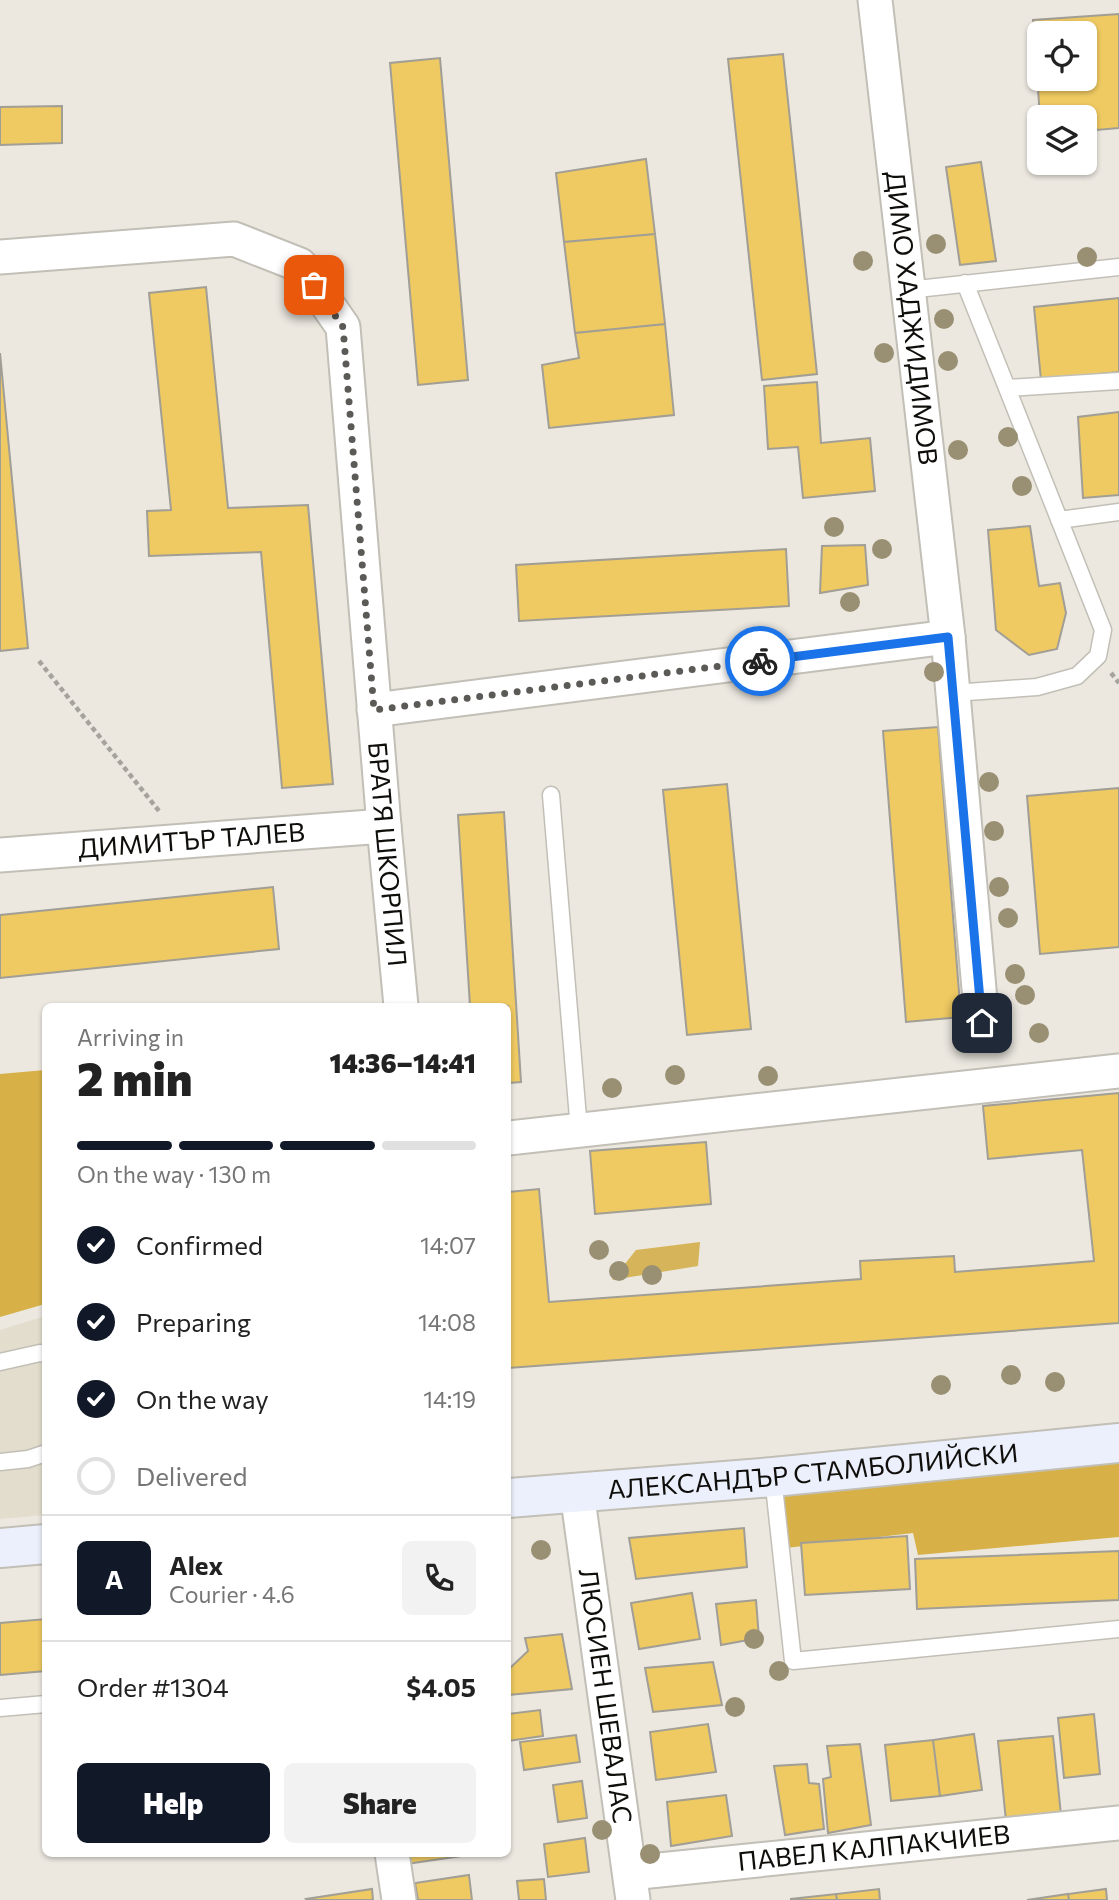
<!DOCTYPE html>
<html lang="en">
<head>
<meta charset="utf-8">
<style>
	body { margin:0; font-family:Commissioner,sans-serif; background:#f2f2f2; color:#222; height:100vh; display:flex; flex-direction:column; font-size:26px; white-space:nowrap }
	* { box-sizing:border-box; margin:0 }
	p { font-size:23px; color:#767676 }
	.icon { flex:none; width:38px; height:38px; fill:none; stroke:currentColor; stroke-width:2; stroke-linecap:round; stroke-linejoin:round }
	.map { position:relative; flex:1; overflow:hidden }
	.side { position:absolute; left:42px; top:1003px; width:469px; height:854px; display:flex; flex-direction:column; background:#fff; border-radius:10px; box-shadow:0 2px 5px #0004 }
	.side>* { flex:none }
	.tools { position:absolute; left:1027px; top:21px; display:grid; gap:14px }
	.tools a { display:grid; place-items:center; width:70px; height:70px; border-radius:10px; background:#fff; box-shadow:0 2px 5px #0004; font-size:35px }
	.pin { position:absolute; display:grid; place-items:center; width:60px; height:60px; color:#fff; margin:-30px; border-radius:14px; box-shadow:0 4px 10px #0006 }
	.courier { position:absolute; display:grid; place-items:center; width:70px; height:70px; margin:-35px; border:5px solid #1a73e8; border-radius:50%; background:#fff; color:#222; box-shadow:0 2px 9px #0007 }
	.headline em { font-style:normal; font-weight:800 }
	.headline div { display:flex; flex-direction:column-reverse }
	.headline { display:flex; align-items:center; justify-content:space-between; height:119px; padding:0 35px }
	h1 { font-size:46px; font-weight:800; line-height:52px }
	.bar { display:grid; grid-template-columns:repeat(4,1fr); gap:10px 7px; align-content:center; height:84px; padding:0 35px }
	.bar i { height:9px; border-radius:5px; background:#e0e0e0 }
	.bar .current { background:#111827 }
	.bar p { grid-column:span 4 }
	.line { display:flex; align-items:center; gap:18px; padding:0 35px; border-top:2px solid #e0e0e0 }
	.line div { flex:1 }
	.round { display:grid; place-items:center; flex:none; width:74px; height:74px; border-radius:10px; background:#f2f2f2 }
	ol { padding:0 35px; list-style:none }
	li { display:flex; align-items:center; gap:21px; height:77px }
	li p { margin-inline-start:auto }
	li .icon { padding:7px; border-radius:50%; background:#111827; color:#fff; stroke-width:4 }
	li:last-child { color:#767676 }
	li i { width:38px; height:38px; border:4px solid #e0e0e0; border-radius:50% }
	.action { display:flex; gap:14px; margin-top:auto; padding:14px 35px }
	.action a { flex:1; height:80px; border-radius:10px; background:#111827; color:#fff; font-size:28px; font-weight:800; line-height:80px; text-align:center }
	.action a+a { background:#f2f2f2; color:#222 }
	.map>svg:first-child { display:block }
	.built { fill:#e3ddcd }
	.green { fill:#d6b459 }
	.forest { fill:#d7b148 }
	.building { fill:#efc961; stroke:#a19e95; stroke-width:2; fill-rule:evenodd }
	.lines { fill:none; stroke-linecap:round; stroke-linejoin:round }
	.lane-casing { stroke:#c2bfb6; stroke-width:19 }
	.street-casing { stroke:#c2bfb6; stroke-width:37 }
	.secondary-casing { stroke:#c2bfb6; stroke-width:42 }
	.path { stroke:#a6a39d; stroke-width:4.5; stroke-dasharray:5 3.5; stroke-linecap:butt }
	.lane { stroke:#fff; stroke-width:16 }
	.street { stroke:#fff; stroke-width:33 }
	.secondary { stroke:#ebf0fc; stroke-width:38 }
	.tree { fill:#998f73 }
	.done { stroke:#5c5a56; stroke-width:7; stroke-dasharray:0 12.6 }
	.route { stroke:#1a73e8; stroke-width:9 }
	.labels { text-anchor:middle; stroke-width:7; stroke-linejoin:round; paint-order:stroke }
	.street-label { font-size:26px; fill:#0f0e0b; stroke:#ece8e0 }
</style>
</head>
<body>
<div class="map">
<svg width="1119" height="1900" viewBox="0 0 1119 1900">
	<rect width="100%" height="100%" fill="#ece8e0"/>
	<path class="built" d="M45 1316V1515L0 1519V1330Z"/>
	<path class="green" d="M700 1242 698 1266 612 1280 636 1250Z"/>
	<path class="forest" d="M45 1070V1304L0 1317V1074Z
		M1119 1455V1537L918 1555 913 1533 786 1548 778 1485Z"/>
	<path class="building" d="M1119 14V128L1085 131V117H1040L1033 20ZM1040 33H1085V79H1040Z
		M783 54 817 374 762 380 728 59Z
		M440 58 468 380 418 385 390 63Z
		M62 106V143L0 145V107Z
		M646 159 655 234 564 242 556 173Z
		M981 162 996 261 960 265 946 167Z
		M655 234 665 324 575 333 564 242Z
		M206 287 228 508 308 505 333 784 282 788 261 552 149 556 147 511 171 510 149 293Z
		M1119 298V372L1041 380 1034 307Z
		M665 324 674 415 549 428 542 365 579 358 575 333Z
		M0 353 28 648 0 651Z
		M817 382 821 443 870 438 875 491 803 498 798 447 768 449 764 386Z
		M1119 412V495L1083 498 1078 417Z
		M1030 526 1039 586 1060 583 1066 613 1057 649 1029 655 996 630 988 530Z
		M865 545 868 585 820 593 822 546Z
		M786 549 789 606 519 621 516 565Z
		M938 727 961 1017 906 1022 883 731Z
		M727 784 751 1029 687 1035 663 790Z
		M1119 788V947L1040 954 1027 796Z
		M504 812 521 1082 508 1083V1006H470L458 815Z
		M273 887 279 949 0 978V915Z
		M1119 1093V1323L508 1368V1192L539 1189 549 1302 861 1279 860 1261 954 1256 955 1272 1094 1261 1082 1150 988 1159 983 1106Z
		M706 1142 711 1204 595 1214 590 1151Z
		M744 1528 747 1567 636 1579 629 1538Z
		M907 1536 910 1589 805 1595 801 1543Z
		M1119 1551V1600L917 1609 915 1559Z
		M692 1593 700 1639 639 1649 631 1603Z
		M756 1600 759 1638 721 1645 716 1604Z
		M46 1619V1671L0 1675V1623Z
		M562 1634 572 1689 508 1695V1670L528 1651 525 1638Z
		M713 1662 722 1705 653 1712 645 1668Z
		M540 1710 543 1736 508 1741V1714Z
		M1094 1714 1100 1774 1064 1778 1058 1718Z
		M708 1724 716 1772 656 1780 650 1732Z
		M974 1734 982 1790 940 1796 933 1740Z
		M576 1735 580 1762 524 1770 520 1742Z
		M1053 1736 1061 1815 1006 1821 998 1741Z
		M933 1740 940 1796 891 1801 885 1745Z
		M860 1744 871 1825 828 1833 823 1779 831 1777 827 1746Z
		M807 1764 809 1783 819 1784 824 1829 785 1835 774 1766Z
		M582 1781 587 1818 558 1822 553 1785Z
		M726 1795 732 1836 671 1846 667 1802Z
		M585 1838 589 1872 548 1877 544 1844Z
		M405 1853H482L406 1864Z
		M469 1875 472 1900H418L415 1883Z
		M544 1879 546 1900H519L517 1881Z
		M372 1889 373 1900H307L306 1899Z
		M879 1889 880 1900H837L836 1894Z
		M1106 1889 1107 1900H1069L1068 1894Z
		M836 1894 837 1900H791V1899Z
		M1068 1894 1069 1900H1027Z"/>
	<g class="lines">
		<g class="lane-casing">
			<path id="lane" d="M965 283 1007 388 1119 381
				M908 290 1119 267
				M1059 520 1119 512
				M953 693 1037 687 1077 676 1098 656 1103 630 1007 388
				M551 795 579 1130
				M0 1362 40 1353 46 1354
				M0 1462 28 1459 46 1453
				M773 1477 793 1661 1119 1629
				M0 1708 46 1704"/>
		</g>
		<g class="street-casing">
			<g id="street">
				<path id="s1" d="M875 0 948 637 982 1023"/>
				<path id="s2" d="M0 257 234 239 300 265 343 327 384 826 401 1006"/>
				<path d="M374 710 948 637"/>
				<path id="s3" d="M0 855 384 826"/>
				<path d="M508 1138 1119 1071"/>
				<path id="s4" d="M577 1492 633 1900"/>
				<path d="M392 1853 399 1900"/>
				<path id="s5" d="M630 1873 1119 1823"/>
			</g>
		</g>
		<g class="secondary-casing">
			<g id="secondary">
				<path id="s6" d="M508 1498 773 1477 1119 1443"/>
				<path d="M0 1548 46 1544"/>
			</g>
		</g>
		<path class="path" d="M39 661 159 811
			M1111 673 1119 683"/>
		<use href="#lane" class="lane"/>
		<use href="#street" class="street"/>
		<use href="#secondary" class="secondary"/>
	</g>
	<g class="tree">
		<circle cx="936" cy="244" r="10"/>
		<circle cx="1087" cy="257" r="10"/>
		<circle cx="863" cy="261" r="10"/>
		<circle cx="944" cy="319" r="10"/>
		<circle cx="884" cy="353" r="10"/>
		<circle cx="948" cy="361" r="10"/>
		<circle cx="1008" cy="437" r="10"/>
		<circle cx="958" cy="450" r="10"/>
		<circle cx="1022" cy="486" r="10"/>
		<circle cx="834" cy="527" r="10"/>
		<circle cx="882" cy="549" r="10"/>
		<circle cx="850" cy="602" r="10"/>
		<circle cx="934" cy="672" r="10"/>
		<circle cx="989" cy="782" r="10"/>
		<circle cx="994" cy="831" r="10"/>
		<circle cx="999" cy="887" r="10"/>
		<circle cx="1008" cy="918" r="10"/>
		<circle cx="1015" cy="974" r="10"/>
		<circle cx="1025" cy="995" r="10"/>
		<circle cx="1039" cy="1033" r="10"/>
		<circle cx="675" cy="1075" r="10"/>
		<circle cx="768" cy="1076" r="10"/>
		<circle cx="612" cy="1088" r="10"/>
		<circle cx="599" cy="1250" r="10"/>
		<circle cx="619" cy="1271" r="10"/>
		<circle cx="652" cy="1275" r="10"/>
		<circle cx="1011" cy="1375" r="10"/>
		<circle cx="1055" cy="1382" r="10"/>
		<circle cx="941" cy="1385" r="10"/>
		<circle cx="541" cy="1550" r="10"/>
		<circle cx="754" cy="1639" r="10"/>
		<circle cx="779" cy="1671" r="10"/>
		<circle cx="735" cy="1707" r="10"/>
		<circle cx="602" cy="1830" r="10"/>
		<circle cx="650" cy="1854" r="10"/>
	</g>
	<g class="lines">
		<path class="done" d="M314 285 343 327 374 710 760 661"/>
		<path class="route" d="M760 661 948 637 982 1023"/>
	</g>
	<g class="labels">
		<g class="street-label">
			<text dy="9" stroke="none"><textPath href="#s1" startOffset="320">ДИМО ХАДЖИДИМОВ</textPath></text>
			<text dy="9" stroke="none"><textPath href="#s3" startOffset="192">ДИМИТЪР ТАЛЕВ</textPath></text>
			<text dy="9" stroke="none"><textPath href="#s2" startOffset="910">БРАТЯ ШКОРПИЛ</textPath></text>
			<text dy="9" stroke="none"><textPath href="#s6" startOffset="306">АЛЕКСАНДЪР СТАМБОЛИЙСКИ</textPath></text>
			<text dy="9" stroke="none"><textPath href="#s4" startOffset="206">ЛЮСИЕН ШЕВАЛАС</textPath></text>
			<text dy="9" stroke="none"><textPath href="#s5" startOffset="245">ПАВЕЛ КАЛПАКЧИЕВ</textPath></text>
		</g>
	</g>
</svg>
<div class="tools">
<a><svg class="icon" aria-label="locate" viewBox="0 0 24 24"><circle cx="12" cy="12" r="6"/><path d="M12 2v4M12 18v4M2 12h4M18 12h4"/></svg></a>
<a><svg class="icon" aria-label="layers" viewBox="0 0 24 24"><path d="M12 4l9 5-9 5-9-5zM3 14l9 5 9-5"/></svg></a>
</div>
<div class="pin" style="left:314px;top:285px;background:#ea580c"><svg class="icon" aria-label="bag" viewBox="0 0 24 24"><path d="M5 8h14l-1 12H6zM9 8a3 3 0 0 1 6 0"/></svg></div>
<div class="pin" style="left:982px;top:1023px;background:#1f2937"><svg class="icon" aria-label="home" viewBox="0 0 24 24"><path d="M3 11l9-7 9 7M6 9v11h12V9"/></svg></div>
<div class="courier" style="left:760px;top:661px"><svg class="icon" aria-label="bike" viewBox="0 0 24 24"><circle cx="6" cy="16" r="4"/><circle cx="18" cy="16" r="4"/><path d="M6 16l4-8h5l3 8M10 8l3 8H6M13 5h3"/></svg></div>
<section class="side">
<div class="headline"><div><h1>2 min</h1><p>Arriving in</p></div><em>14:36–14:41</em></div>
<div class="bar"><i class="current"></i><i class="current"></i><i class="current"></i><i></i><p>On the way · 130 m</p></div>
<ol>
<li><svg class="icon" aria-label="check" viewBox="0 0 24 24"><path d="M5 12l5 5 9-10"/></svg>Confirmed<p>14:07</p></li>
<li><svg class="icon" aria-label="check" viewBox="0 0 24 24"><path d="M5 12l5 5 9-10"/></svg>Preparing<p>14:08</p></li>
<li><svg class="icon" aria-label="check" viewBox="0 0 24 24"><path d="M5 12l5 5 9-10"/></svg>On the way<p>14:19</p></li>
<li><i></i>Delivered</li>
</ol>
<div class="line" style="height:126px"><b class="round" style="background:#111827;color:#fff">A</b><div><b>Alex</b><p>Courier · 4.6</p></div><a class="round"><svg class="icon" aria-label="phone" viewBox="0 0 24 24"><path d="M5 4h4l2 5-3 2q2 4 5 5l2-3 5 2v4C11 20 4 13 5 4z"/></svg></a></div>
<div class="line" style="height:91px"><div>Order #1304</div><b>$4.05</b></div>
<div class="action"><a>Help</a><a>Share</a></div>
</section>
</div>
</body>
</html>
